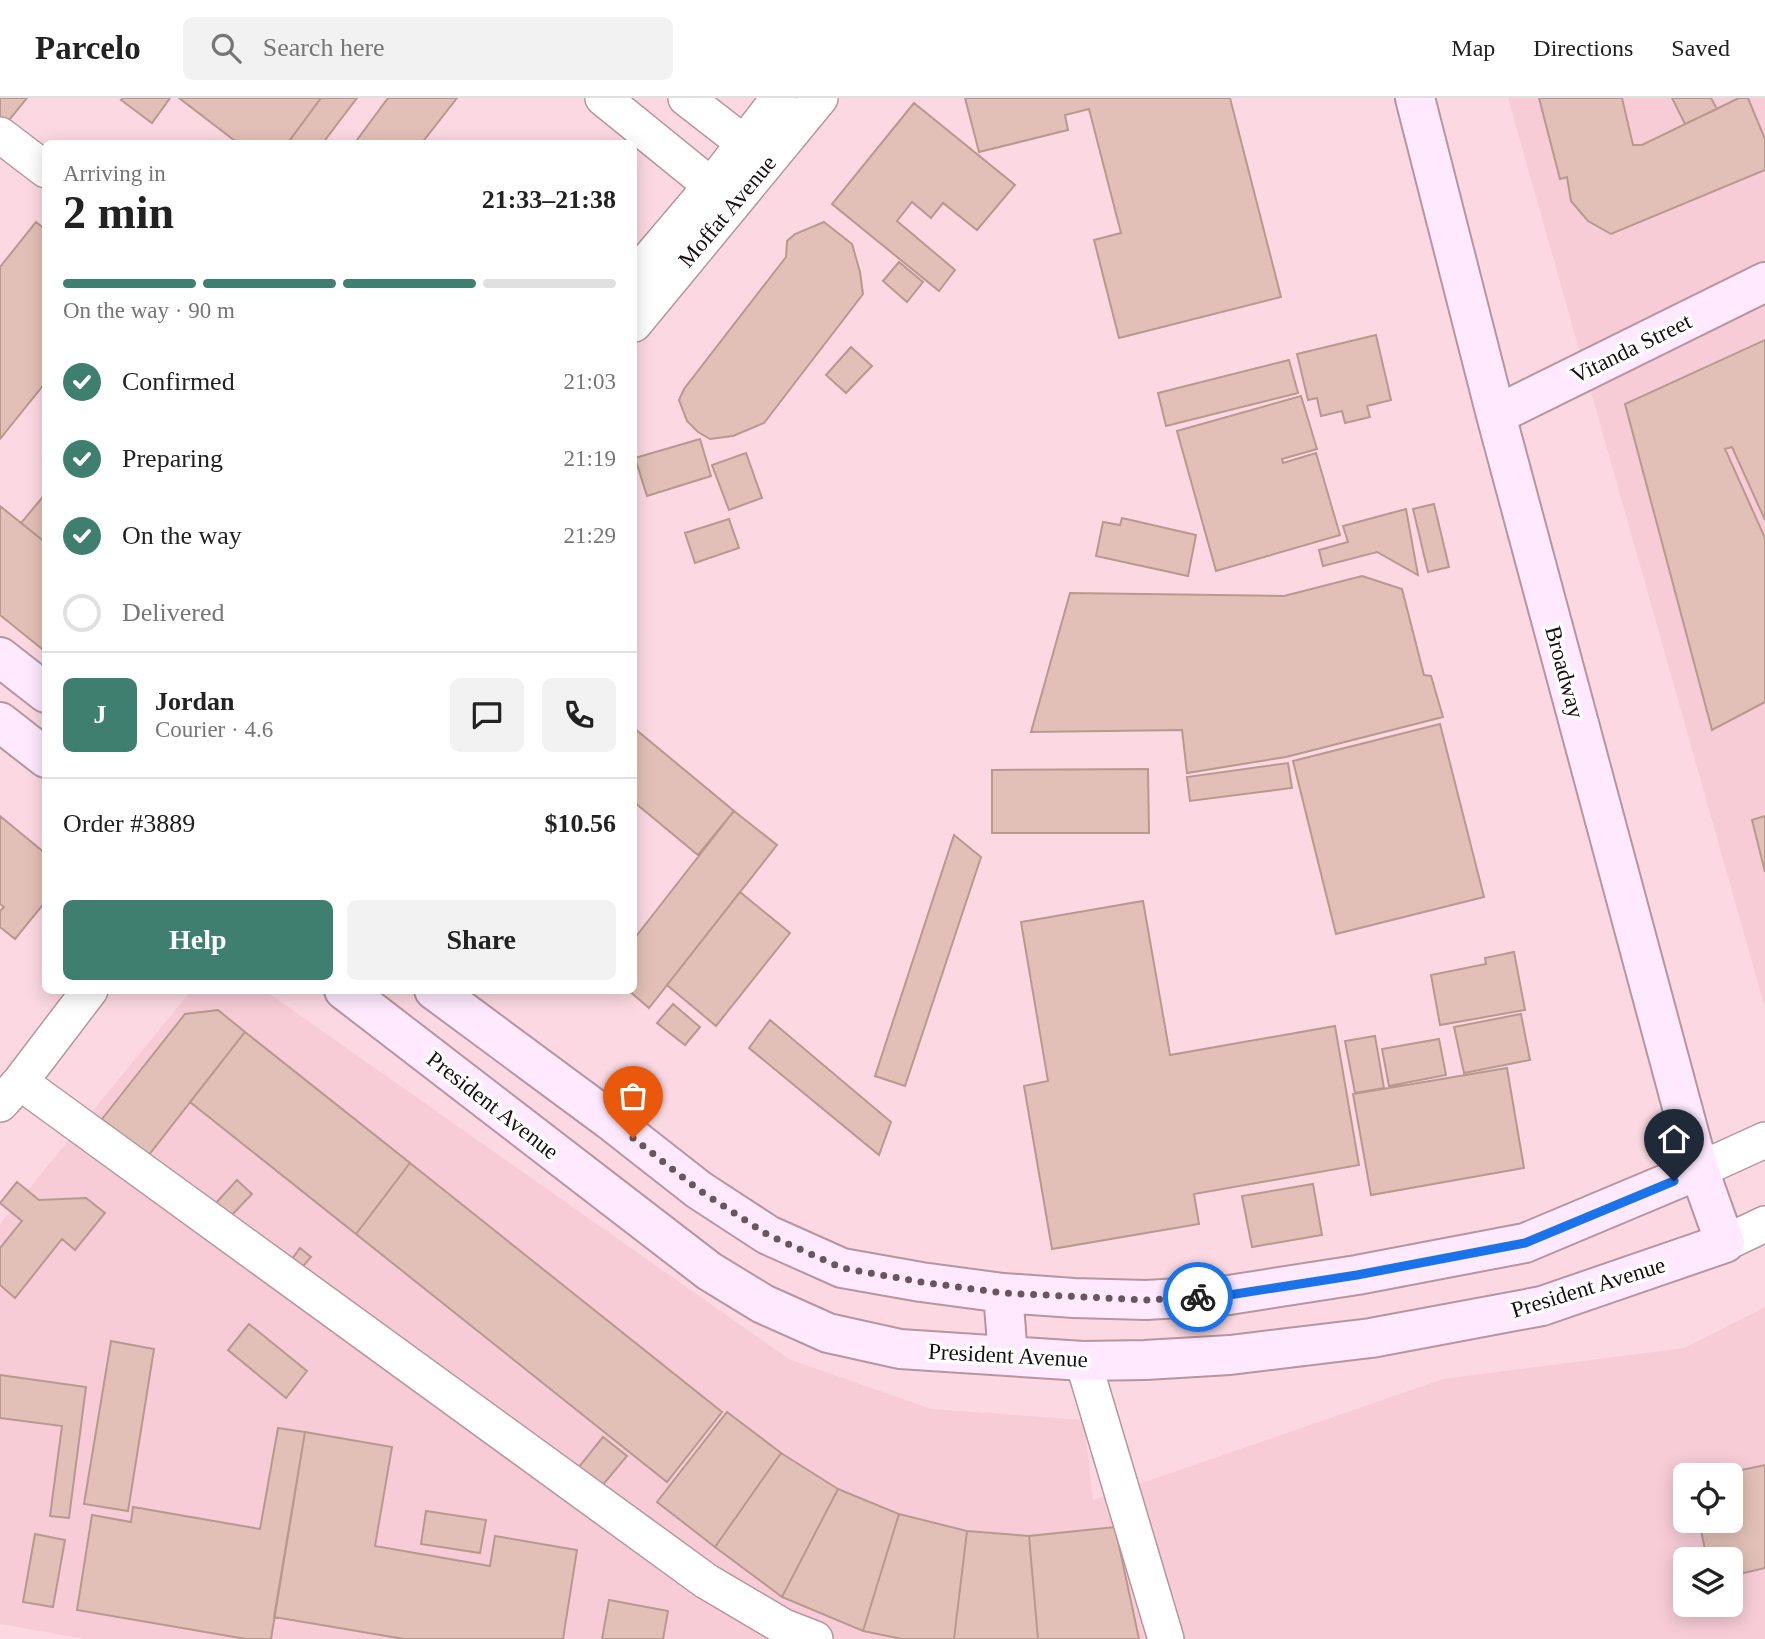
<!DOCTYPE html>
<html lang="en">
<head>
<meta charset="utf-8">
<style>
	body { margin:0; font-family:"Times New Roman",serif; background:#f2f2f2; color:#222; height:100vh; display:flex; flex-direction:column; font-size:26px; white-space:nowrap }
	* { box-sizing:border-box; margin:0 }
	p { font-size:23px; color:#767676 }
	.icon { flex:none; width:38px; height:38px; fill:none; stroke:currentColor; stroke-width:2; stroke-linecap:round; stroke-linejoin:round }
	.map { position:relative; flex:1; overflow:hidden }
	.panel { position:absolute; left:42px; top:42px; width:595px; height:854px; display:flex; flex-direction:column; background:#fff; border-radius:10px; box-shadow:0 4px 18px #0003 }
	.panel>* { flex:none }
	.controls { position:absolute; left:1673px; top:1365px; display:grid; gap:14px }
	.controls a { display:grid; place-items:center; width:70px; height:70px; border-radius:10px; background:#fff; box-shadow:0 4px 18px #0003; font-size:35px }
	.pin { position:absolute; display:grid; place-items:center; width:60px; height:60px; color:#fff; margin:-72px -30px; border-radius:50% 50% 50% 0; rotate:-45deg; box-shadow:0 0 7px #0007 }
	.pin .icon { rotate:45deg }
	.courier { position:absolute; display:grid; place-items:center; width:70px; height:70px; margin:-35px; border:5px solid #1a73e8; border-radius:50%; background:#fff; color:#222; box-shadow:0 2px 9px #0007 }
	.summary em { font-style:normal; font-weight:700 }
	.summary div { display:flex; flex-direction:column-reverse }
	.summary { display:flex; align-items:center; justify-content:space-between; height:119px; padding:0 21px }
	h1 { font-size:46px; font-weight:700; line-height:52px }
	.bar { display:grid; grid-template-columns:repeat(4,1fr); gap:10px 7px; align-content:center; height:84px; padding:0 21px }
	.bar i { height:9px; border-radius:5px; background:#e0e0e0 }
	.bar .selected { background:#3e7f6f }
	.bar p { grid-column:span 4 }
	.line { display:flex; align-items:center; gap:18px; padding:0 21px; border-top:2px solid #e0e0e0 }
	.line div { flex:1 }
	.round { display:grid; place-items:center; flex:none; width:74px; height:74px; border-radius:10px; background:#f2f2f2 }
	ol { padding:0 21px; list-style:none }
	li { display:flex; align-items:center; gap:21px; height:77px }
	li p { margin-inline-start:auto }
	li .icon { padding:7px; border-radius:50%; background:#3e7f6f; color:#fff; stroke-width:4 }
	li:last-child { color:#767676 }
	li i { width:38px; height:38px; border:4px solid #e0e0e0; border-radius:50% }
	.primary-button { display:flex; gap:14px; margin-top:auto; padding:14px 21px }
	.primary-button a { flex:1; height:80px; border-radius:10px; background:#3e7f6f; color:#fff; font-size:28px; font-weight:700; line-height:80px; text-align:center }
	.primary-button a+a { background:#f2f2f2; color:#222 }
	header { display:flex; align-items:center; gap:42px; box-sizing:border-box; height:98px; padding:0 35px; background:#fff; border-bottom:2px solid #e0e0e0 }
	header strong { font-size:33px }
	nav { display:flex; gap:38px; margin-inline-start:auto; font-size:24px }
	.search { width:490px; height:63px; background:#f2f2f2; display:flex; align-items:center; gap:18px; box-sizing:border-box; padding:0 24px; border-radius:10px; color:#767676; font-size:26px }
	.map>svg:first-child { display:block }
	.built { fill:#f7ccd7; fill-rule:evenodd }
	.building { fill:#e2c0b7; stroke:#b8988f; stroke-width:2 }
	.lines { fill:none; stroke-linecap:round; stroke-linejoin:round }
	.street-casing { stroke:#b6969e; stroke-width:38 }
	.secondary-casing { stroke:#b6969e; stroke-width:42 }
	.street { stroke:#fff; stroke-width:35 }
	.secondary { stroke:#fee9fe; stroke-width:38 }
	.done { stroke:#69565b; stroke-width:7; stroke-dasharray:0 12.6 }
	.route { stroke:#1a73e8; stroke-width:9 }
	.labels { text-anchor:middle; stroke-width:7; stroke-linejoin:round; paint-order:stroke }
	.street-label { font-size:23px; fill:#1a0f12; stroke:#fff }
</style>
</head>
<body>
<header>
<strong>Parcelo</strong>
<div class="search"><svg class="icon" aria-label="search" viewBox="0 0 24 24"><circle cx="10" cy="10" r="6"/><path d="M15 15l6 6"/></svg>Search here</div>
<nav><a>Map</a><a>Directions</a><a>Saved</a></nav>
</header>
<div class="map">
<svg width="1765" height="1541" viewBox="0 0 1765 1541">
	<rect width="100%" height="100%" fill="#fcd9e2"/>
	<path class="built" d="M1508 0H1765V910Z
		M264 892 789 1261 931 1311 1084 1322 1093 1402 1443 1281 1684 1250 1765 1209V1541H85L0 1526V1126L191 893ZM1685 1377H1731V1423H1685ZM1685 1461H1731V1507H1685Z"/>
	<path class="building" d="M0 0H27L6 26 0 22Z
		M123 0H170L152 25 121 2Z
		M179 0H321L287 46H239Z
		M321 0H357L322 46H287Z
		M388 0H457L421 46H354Z
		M965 0H1230L1281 199 1119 240 1094 142 1121 135 1089 11 1065 17 1068 32 979 54Z
		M1539 0H1622L1633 47H1642L1739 0H1748L1765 41V72L1611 136 1588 123 1571 103 1567 79 1560 81Z
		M1672 0H1711L1717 11 1685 26Z
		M914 5 1015 87 977 132 943 105 931 120 912 104 897 123 955 172 939 193 832 106Z
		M36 124 46 132V284L0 341V169Z
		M824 124 852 146 860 174 863 196 764 325 733 338 710 341 698 334 687 323 679 302 684 291 786 159 787 143 795 136Z
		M899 164 923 184 907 204 883 183Z
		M1376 237 1391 302 1367 308 1370 319 1345 325 1342 313 1321 318 1317 300 1308 302 1297 256Z
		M1765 242V422L1732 349 1725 351 1765 440V604L1712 632 1625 306Z
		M851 249 872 268 846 295 826 277Z
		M1289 262 1298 295 1166 328 1158 295Z
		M1301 298 1317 351 1282 361 1283 365 1316 355 1340 437 1216 473 1177 333Z
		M700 341 711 378 647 398 635 360Z
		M746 355 762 400 729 412 712 367Z
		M46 395V445L21 425Z
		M1434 406 1449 469 1428 474 1413 411Z
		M0 408 46 445V547L42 551 0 517Z
		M1406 411 1418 477 1377 454 1323 468 1319 452 1348 444 1343 428Z
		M1122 420 1196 437 1188 478 1096 458 1103 424 1120 427Z
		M729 421 739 450 695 465 685 435Z
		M1362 478 1402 491 1424 577 1431 578 1443 619 1286 659 1187 675 1182 632 1031 634 1070 495 1284 498Z
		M1440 626 1484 799 1336 836 1293 663Z
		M634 630 734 713 698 757 634 704Z
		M1288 665 1292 690 1190 703 1187 679Z
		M1148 671 1149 735H992V672Z
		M734 713 777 747 649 910 628 892H634V841Z
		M0 718 46 756V803L15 841 0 829V813L4 809 0 806Z
		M1765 718V774L1752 722Z
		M954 737 981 759 905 988 875 978Z
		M740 794 790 835 716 928 667 887Z
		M1143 803 1170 957 1335 928 1359 1067 1194 1096 1199 1126 1052 1151 1024 988 1048 983 1021 824Z
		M1514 854 1525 912 1440 927 1431 877 1486 866 1485 860Z
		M673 906 700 929 685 947 657 925Z
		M218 912 245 934 148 1058 102 1021 185 916Z
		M1521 916 1530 962 1464 975 1454 929Z
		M770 922 891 1024 879 1057 749 950Z
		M245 934 410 1065 356 1136 190 1004Z
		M1375 938 1384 990 1355 995 1345 943Z
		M1439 941 1446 977 1389 988 1382 951Z
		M1507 970 1524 1070 1371 1097 1353 996Z
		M410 1065 722 1314 667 1384 356 1136Z
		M237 1082 252 1096 229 1120 215 1106Z
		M17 1084 39 1102 86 1100 105 1115 75 1152 62 1141 15 1200 0 1187V1150L22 1123 0 1105Z
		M1313 1086 1322 1137 1252 1149 1242 1098Z
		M300 1150 311 1159 299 1173 289 1165Z
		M249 1226 307 1273 286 1300 228 1252Z
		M111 1243 154 1251 128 1413 84 1406Z
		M0 1277 86 1289 69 1420 50 1418 62 1328 0 1320Z
		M727 1314 781 1355 715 1449 657 1404Z
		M278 1330 305 1334 271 1541H246L77 1512 92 1417 131 1424 133 1409 260 1431Z
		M305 1334 392 1349 375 1448 490 1468 495 1438 577 1452 563 1541H404L274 1519Z
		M603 1339 627 1358 601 1389 578 1370Z
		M781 1355 838 1391 782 1499 715 1449Z
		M1765 1367V1470L1731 1478V1461H1707L1699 1423H1731V1377H1718Z
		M838 1391 899 1416 863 1533 782 1499Z
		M426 1413 486 1422 480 1455 421 1446Z
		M899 1416 967 1433 954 1541H902L863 1533Z
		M1115 1429 1139 1541H1038L1029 1438Z
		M967 1433 1029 1438 1038 1541H954Z
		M35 1436 65 1442 53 1509 23 1504Z
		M609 1502 668 1513 663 1541H602Z"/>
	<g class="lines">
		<g class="street-casing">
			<path id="street" d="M603 0 730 103
				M686 0 763 60
				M0 37 46 72
				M634 179 711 88 779 0
				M634 226 820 0
				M20 984 706 1483 784 1529 815 1541
				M0 1006 20 984 90 892
				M1699 1072 1765 1042
				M1725 1145 1765 1126
				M1083 1263 1166 1541"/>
		</g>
		<g class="secondary-casing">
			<path id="secondary" d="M1496 317 1765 184
				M0 559 46 595
				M0 624 46 660
				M344 892 709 1173 763 1206 828 1235 900 1251 1083 1263 1145 1262 1230 1257 1371 1240 1542 1208 1725 1145 1699 1072 1496 317 1415 0
				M434 892 611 1023 699 1092 768 1137 842 1170 921 1184 1003 1195 1074 1200 1146 1202 1229 1197 1357 1177 1525 1145 1699 1072
				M1003 1195 1008 1258"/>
		</g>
		<use href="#street" class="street"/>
		<use href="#secondary" class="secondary"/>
	</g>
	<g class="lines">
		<path class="done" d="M633 1040 699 1092 768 1137 842 1170 921 1184 1003 1195 1146 1202 1198 1199"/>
		<path class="route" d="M1198 1199 1229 1197 1357 1177 1525 1145 1674 1083"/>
	</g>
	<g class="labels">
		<g class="street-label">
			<text transform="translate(727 113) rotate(-50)" y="8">Moffat Avenue</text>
			<text transform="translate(1631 250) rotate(-26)" y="8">Vitanda Street</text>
			<text transform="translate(1565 574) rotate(75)" y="8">Broadway</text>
			<text transform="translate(493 1007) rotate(38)" y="8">President Avenue</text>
			<text transform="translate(1588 1189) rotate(-17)" y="8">President Avenue</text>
			<text transform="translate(1008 1257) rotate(3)" y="8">President Avenue</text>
		</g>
	</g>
</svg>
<div class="controls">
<a><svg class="icon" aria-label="locate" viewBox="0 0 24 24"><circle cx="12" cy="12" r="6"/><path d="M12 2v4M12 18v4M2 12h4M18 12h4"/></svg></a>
<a><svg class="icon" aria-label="layers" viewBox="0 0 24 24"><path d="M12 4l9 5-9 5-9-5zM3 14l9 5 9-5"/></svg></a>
</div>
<div class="pin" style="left:633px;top:1040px;background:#ea580c"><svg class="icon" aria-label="bag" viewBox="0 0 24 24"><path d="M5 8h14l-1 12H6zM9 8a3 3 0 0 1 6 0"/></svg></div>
<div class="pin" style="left:1674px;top:1083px;background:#1f2937"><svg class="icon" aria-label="home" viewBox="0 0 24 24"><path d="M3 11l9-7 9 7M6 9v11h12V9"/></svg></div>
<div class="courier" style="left:1198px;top:1199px"><svg class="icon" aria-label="bike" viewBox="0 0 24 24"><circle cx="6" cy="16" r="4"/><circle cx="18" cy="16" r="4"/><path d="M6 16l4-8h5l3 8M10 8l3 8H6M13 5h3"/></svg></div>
<section class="panel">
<div class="summary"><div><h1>2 min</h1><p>Arriving in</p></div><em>21:33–21:38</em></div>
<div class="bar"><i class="selected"></i><i class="selected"></i><i class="selected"></i><i></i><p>On the way · 90 m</p></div>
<ol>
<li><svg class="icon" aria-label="check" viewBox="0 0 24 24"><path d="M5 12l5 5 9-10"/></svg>Confirmed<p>21:03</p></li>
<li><svg class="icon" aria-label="check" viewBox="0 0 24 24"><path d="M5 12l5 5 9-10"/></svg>Preparing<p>21:19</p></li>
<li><svg class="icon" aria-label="check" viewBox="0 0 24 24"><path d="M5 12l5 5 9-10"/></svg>On the way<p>21:29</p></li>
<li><i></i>Delivered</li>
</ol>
<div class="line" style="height:126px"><b class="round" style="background:#3e7f6f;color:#fff">J</b><div><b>Jordan</b><p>Courier · 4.6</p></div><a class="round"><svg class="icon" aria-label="chat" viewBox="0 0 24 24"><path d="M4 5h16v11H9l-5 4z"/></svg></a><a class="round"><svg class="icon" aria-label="phone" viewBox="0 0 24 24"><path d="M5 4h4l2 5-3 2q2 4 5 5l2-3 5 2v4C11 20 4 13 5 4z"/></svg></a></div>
<div class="line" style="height:91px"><div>Order #3889</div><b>$10.56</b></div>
<div class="primary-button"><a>Help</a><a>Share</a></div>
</section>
</div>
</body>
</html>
